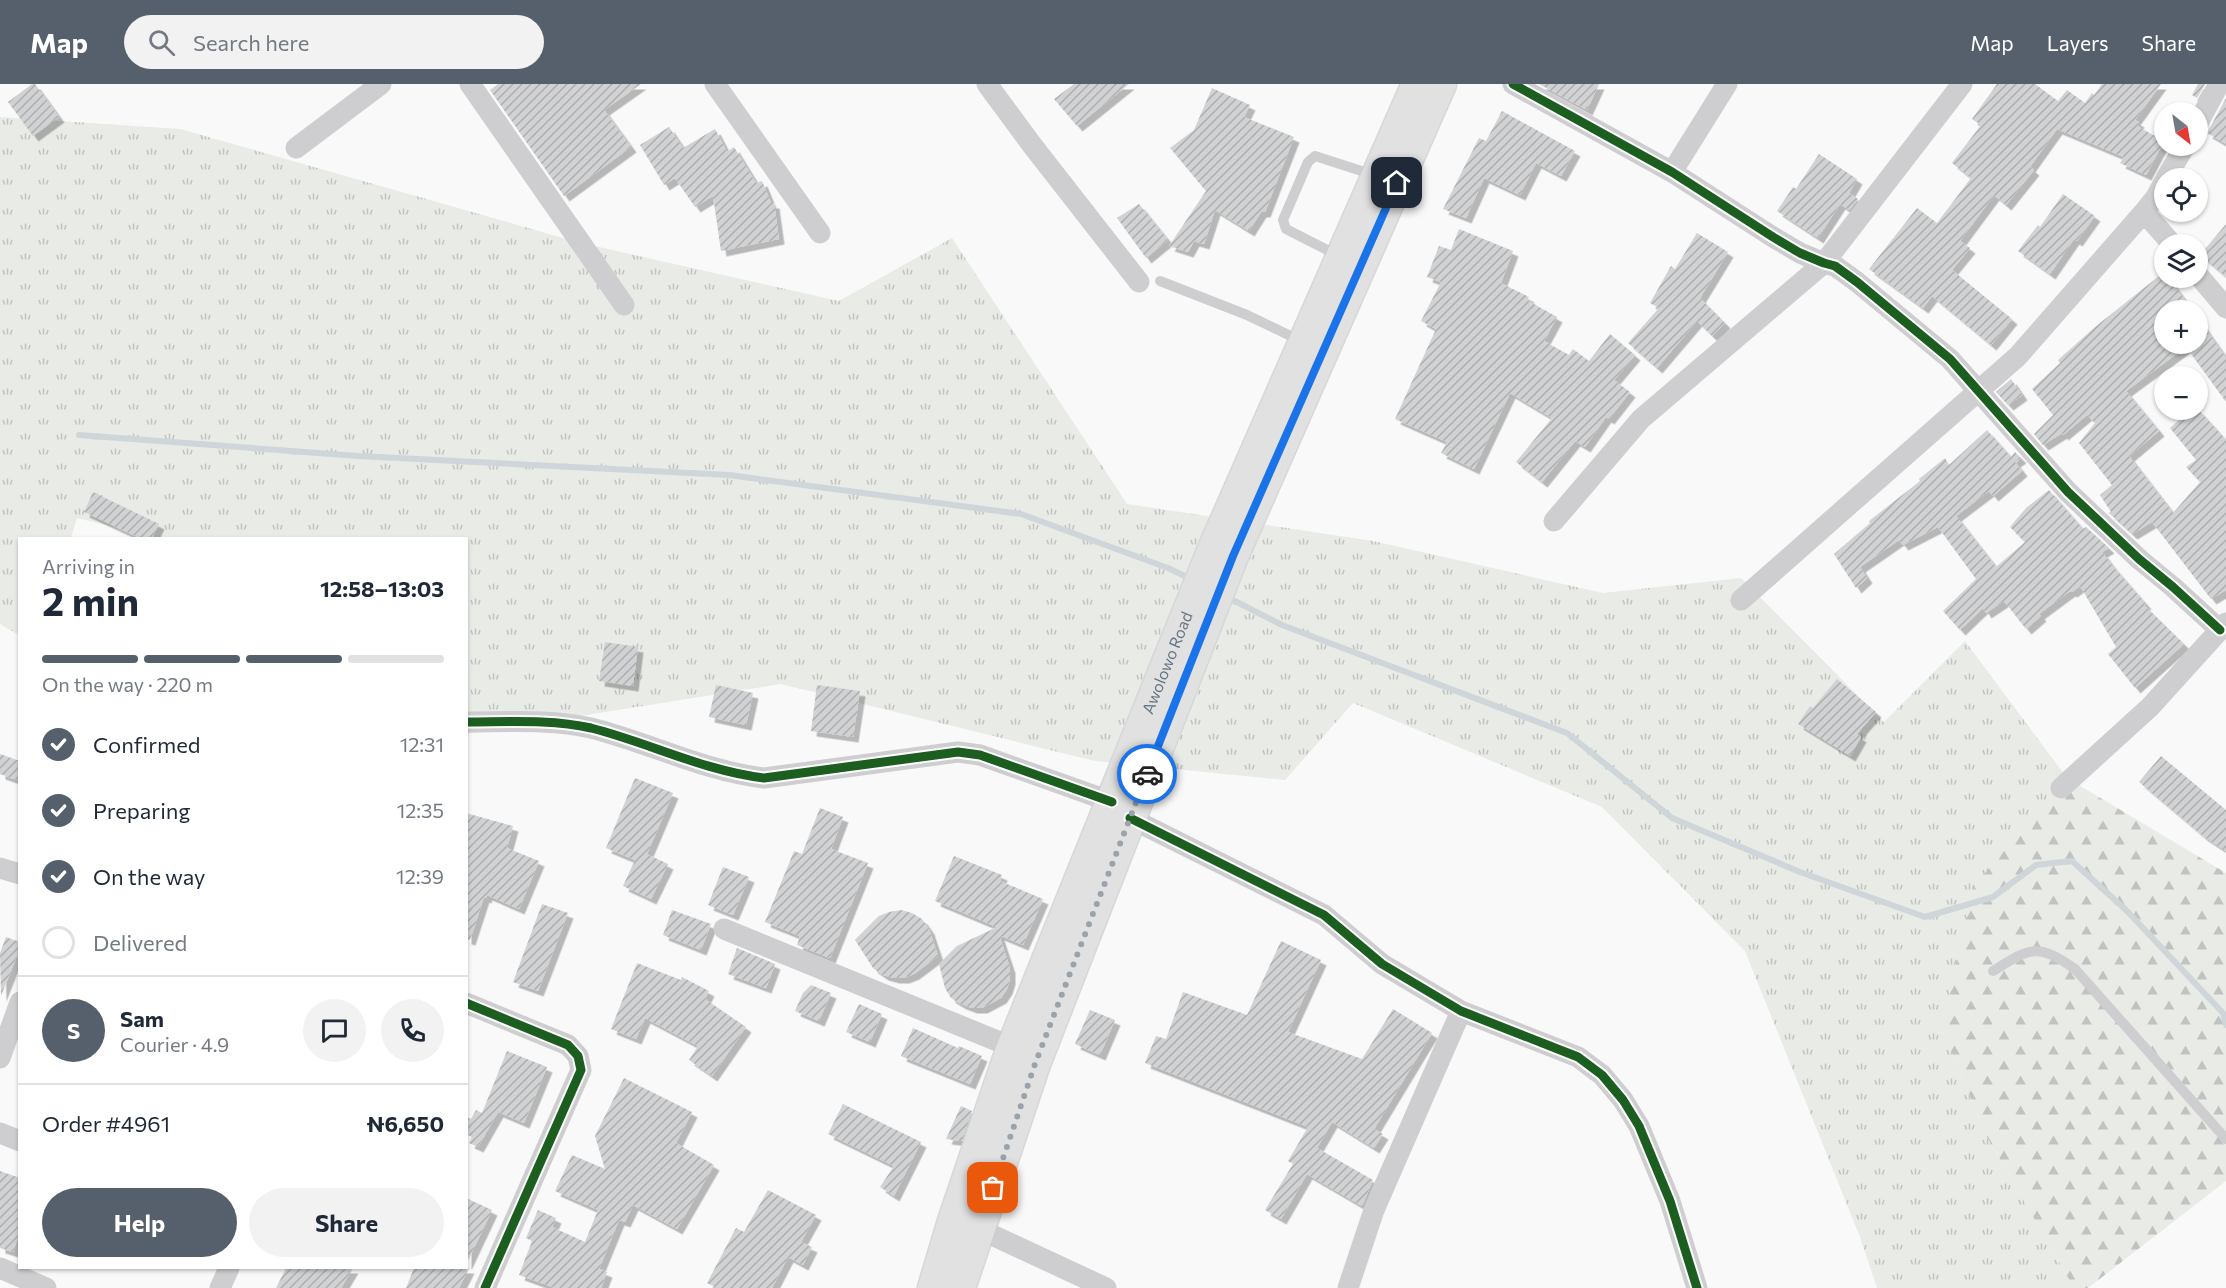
<!DOCTYPE html>
<html lang="en">
<head>
<meta charset="utf-8">
<style>
	body { margin:0; font-family:Commissioner,sans-serif; background:#f2f2f3; color:#1f2937; height:100vh; display:flex; flex-direction:column; font-size:22px; white-space:nowrap }
	* { box-sizing:border-box; margin:0 }
	p { font-size:20px; color:#747a83 }
	.icon { flex:none; width:33px; height:33px; fill:none; stroke:currentColor; stroke-width:2; stroke-linecap:round; stroke-linejoin:round }
	.map { position:relative; flex:1; overflow:hidden }
	.side { position:absolute; left:18px; top:453px; width:450px; height:732px; display:flex; flex-direction:column; background:#fff; border-radius:0px; box-shadow:0 2px 4px #0004 }
	.side>* { flex:none }
	.needle { width:39px; rotate:149deg }
	.tools { position:absolute; left:2154px; top:18px; display:grid; gap:12px }
	.tools a { display:grid; place-items:center; width:54px; height:54px; border-radius:50%; background:#fff; box-shadow:0 2px 4px #0004; font-size:30px }
	.pin { position:absolute; display:grid; place-items:center; width:51px; height:51px; color:#fff; margin:-26px; border-radius:12px; box-shadow:0 3px 9px #0006 }
	.courier { position:absolute; display:grid; place-items:center; width:60px; height:60px; margin:-30px; border:4px solid #1a73e8; border-radius:50%; background:#fff; color:#222; box-shadow:0 2px 8px #0007 }
	.headline em { font-style:normal; font-weight:700 }
	.headline div { display:flex; flex-direction:column-reverse }
	.headline { display:flex; align-items:center; justify-content:space-between; height:102px; padding:0 24px }
	h1 { font-size:39px; font-weight:700; line-height:45px }
	.bar { display:grid; grid-template-columns:repeat(4,1fr); gap:9px 6px; align-content:center; height:72px; padding:0 24px }
	.bar i { height:8px; border-radius:4px; background:#e0e1e3 }
	.bar .on { background:#56606c }
	.bar p { grid-column:span 4 }
	.line { display:flex; align-items:center; gap:15px; padding:0 24px; border-top:2px solid #e0e1e3 }
	.line div { flex:1 }
	.round { display:grid; place-items:center; flex:none; width:63px; height:63px; border-radius:32px; background:#f2f2f3 }
	ol { padding:0 24px; list-style:none }
	li { display:flex; align-items:center; gap:18px; height:66px }
	li p { margin-inline-start:auto }
	li .icon { padding:6px; border-radius:50%; background:#56606c; color:#fff; stroke-width:4 }
	li:last-child { color:#747a83 }
	li i { width:33px; height:33px; border:3px solid #e0e1e3; border-radius:50% }
	.action { display:flex; gap:12px; margin-top:auto; padding:12px 24px }
	.action a { flex:1; height:69px; border-radius:36px; background:#56606c; color:#fff; font-size:24px; font-weight:700; line-height:69px; text-align:center }
	.action a+a { background:#f2f2f3; color:#1f2937 }
	header { display:flex; align-items:center; gap:36px; box-sizing:border-box; height:84px; padding:0 30px; background:#56606c; color:#fff }
	header strong { font-size:28px }
	nav { display:flex; gap:33px; margin-inline-start:auto; font-size:21px }
	.search { width:420px; height:54px; background:#f2f2f3; display:flex; align-items:center; gap:15px; box-sizing:border-box; padding:0 21px; border-radius:33px; color:#747a83; font-size:22px }
	.map>svg:first-child { display:block }
	.grass { fill:url(#grass-tufts) }
	.forest { fill:url(#forest-firs) }
	.lines { fill:none; stroke-linecap:round; stroke-linejoin:round }
	.stream { stroke:#ced6da; stroke-width:6 }
	.building { fill:url(#building-hatch); filter:url(#shadow) }
	.secondary-casing { stroke:#d6d7d8; stroke-width:33 }
	.lane { stroke:#ceced0; stroke-width:10 }
	.street { stroke:#ceced0; stroke-width:21 }
	.secondary { stroke:#e1e1e2; stroke-width:30 }
	.cycleway-casing { stroke:#fff; stroke-width:13 }
	.cycleway { stroke:#1b5e20; stroke-width:9 }
	.done { stroke:#99a3ac; stroke-width:6; stroke-dasharray:0 10.8 }
	.route { stroke:#1a73e8; stroke-width:8 }
	.labels { text-anchor:middle; stroke-width:6; stroke-linejoin:round; paint-order:stroke }
	.street-label { font-size:16px; fill:#657483; stroke:#fff }
</style>
</head>
<body>
<header>
<strong>Map</strong>
<div class="search"><svg class="icon" aria-label="search" viewBox="0 0 24 24"><circle cx="10" cy="10" r="6"/><path d="M15 15l6 6"/></svg>Search here</div>
<nav><a>Map</a><a>Layers</a><a>Share</a></nav>
</header>
<div class="map">
<svg width="2226" height="1204" viewBox="0 0 2226 1204">
	<defs>
		<pattern id="grass-tufts" width="24" height="20" patternUnits="userSpaceOnUse" patternTransform="scale(1.5)"><rect width="24" height="20" fill="#e8ebe6"/><path d="M3 7l-1-3M5 7V3M7 7l1-3M15 17l-1-3M17 17v-4M19 17l1-3" fill="none" stroke="#c0c3c0"/></pattern>
		<pattern id="forest-firs" width="22" height="20" patternUnits="userSpaceOnUse" patternTransform="scale(1.5)"><rect width="22" height="20" fill="#e8ebe6"/><path d="M5 1l3.5 6h-7zM16 11l3.5 6h-7z" fill="#c0c3c0"/></pattern>
		<pattern id="building-hatch" width="6" height="6" patternUnits="userSpaceOnUse" patternTransform="scale(1.5)"><rect width="6" height="6" fill="#d0d2d3"/><path d="M-1 1l2-2M0 6l6-6M5 7l2-2" fill="none" stroke="#acafb1"/></pattern>
		<filter id="shadow"><feDropShadow dx="5.5" dy="5.5" stdDeviation="0" flood-color="#0004"/></filter>
	</defs>
	<rect width="100%" height="100%" fill="#f9f9f9"/>
	<path class="grass" d="M0 33 180 45 581 159 839 217 952 154 1127 420 1373 457 1603 509 1741 494 1884 638 1965 557 2067 694 1941 943 1987 1053 2074 1204H1877L1860 1153 1745 867 1602 723 1353 619 1285 696 1095 677 781 600 467 650 466 454H160L77 434 71 454H20L19 551 0 540Z"/>
	<path class="forest" d="M2067 694 2226 789V1097L2088 1204H2074L1987 1053 1941 943 1974 802Z"/>
	<g class="lines">
		<path class="stream" d="M79 351 358 372 729 391 1021 430 1168 484 1191 495
			M1227 513 1282 541 1567 649 1672 734 1800 788 1925 833 1993 813 2036 781 2072 777 2127 827 2223 929 2226 941"/>
	</g>
	<path class="building" d="M32 0H35L59 33 33 52 8 18Z
		M498 0H641L604 26 631 63 564 112 490 6Z
		M1074 0H1129L1077 42 1054 15Z
		M1539 0H1599L1587 26Z
		M1997 0H2035L2058 17 2067 6 2085 19 2092 9 2094 11 2102 0H2161L2135 36 2139 38 2137 42 2164 57 2146 91 2120 79 2124 73 2057 45 2030 83 2034 86 2006 121 1994 111 1960 157 1970 164 1952 186 2012 235 1991 261 1932 212 1923 224 1869 185 1917 124 1937 139 1971 94 1952 79 1981 41 1972 35Z
		M2198 0H2205L2197 14 2192 11Z
		M1212 4 1250 21 1244 33 1294 53 1265 128H1261L1249 147 1215 126 1204 160 1194 157 1188 168 1169 162 1206 107 1170 64 1194 46Z
		M2226 14V60L2207 49Z
		M1502 27 1575 67 1561 92 1536 79 1520 111 1484 94 1466 134 1443 125 1479 54 1486 57Z
		M669 43 683 64 715 45 727 68 734 63 756 99 762 97 771 119H774L779 155 721 167 713 112 695 123 675 94 664 101 640 61Z
		M1819 70 1857 95 1849 109 1858 115 1849 126 1840 120 1818 154 1777 127 1793 103 1796 105Z
		M2063 110 2095 132 2077 157 2074 155 2050 190 2018 167 2038 141 2040 143Z
		M1139 120 1168 156 1146 174 1117 134Z
		M2226 140V193L2200 171Z
		M1459 145 1513 167 1501 199 1529 213 1527 216 1557 233 1544 257 1569 271 1573 265 1589 277 1610 250 1635 271 1614 296 1630 308 1609 335 1606 333 1585 363 1575 357 1542 398 1516 378 1552 334 1510 309 1474 385 1441 369 1447 358 1395 335 1436 245 1421 237 1441 198 1427 193 1439 162 1451 166Z
		M1697 149 1728 168 1700 214 1725 239 1712 252 1697 237 1657 284 1628 259 1659 224 1650 219 1671 182 1675 185Z
		M2164 188V194H2169L2192 226H2164V260H2198V234L2226 274V318L2186 263 2126 307 2159 347 2129 372 2173 429 2200 398 2186 383 2196 376 2170 344 2190 326 2198 325 2226 356V506L2211 515 2152 438 2132 450 2109 429 2111 428 2100 411 2112 401 2079 359 2095 339 2087 331 2063 351 2062 349 2043 361 2034 350 2053 331 2032 305 2060 279 2058 276 2095 243Z
		M2011 295 2022 311 2008 321 1996 308Z
		M1987 346 2011 373 2015 368 2021 374 2015 378 2022 387 1993 412 1989 407 1956 432 1996 483 2025 458 2010 443 2026 424 2049 406 2083 445 2086 443 2109 464 2102 468 2112 481 2146 520 2144 521 2184 560 2135 604 2108 570 2116 563 2080 502 2072 508 2070 507 2039 530 2041 532 2026 545 2004 517 1986 529 1983 524 1960 546 1943 527 1976 495 1938 443 1903 461 1899 456 1860 483 1867 494 1856 504 1834 470 1870 439 1869 437 1920 397 1919 395 1945 374 1949 381Z
		M93 408 159 440 152 454H140L84 428Z
		M605 558 638 563 633 602 599 597Z
		M1837 595 1876 628 1857 650 1861 653 1850 672 1798 640 1810 622 1813 624Z
		M716 601 753 609 746 641 709 633Z
		M817 601 860 607 853 653 811 647Z
		M0 670 20 677V697L0 690Z
		M2161 672 2226 726V767L2203 752 2139 698Z
		M635 694 673 709 647 770 668 780 651 815 623 802 635 776 606 764Z
		M820 724 843 733 831 765 868 779 830 874 797 861 800 852 765 838 794 767 802 770Z
		M466 729 513 742 507 764 539 777 519 825 487 811 486 814 484 813 470 856 466 855Z
		M954 772 1002 791 1000 797 1043 815 1023 861 999 851 1010 884V895L1007 905 1001 914 982 924H972L961 920 951 914 945 904 939 880 957 862 997 843 935 817Z
		M723 783 749 793 733 831 708 821Z
		M542 820 568 829 538 907 513 898Z
		M672 826 711 840 701 866 663 851Z
		M901 826 912 829 922 835 929 845 938 872 914 890 904 894H894L883 891 873 884 855 856 879 832 889 828Z
		M6 853 20 858V864L1 912 0 869Z
		M1281 857 1321 876 1288 948 1362 975 1393 925 1432 949 1374 1045 1383 1050 1374 1064 1332 1038 1317 1064 1373 1096 1362 1122 1307 1090 1281 1135 1265 1126 1293 1080 1288 1077 1308 1043 1145 979 1156 952 1166 955 1183 908 1247 931Z
		M737 864 775 880 766 904 728 890Z
		M637 879 681 896 682 893 709 907 705 915 746 943 712 992 689 976 698 962 645 934 636 955 611 945Z
		M811 901 831 909 819 937 795 927 803 909Z
		M859 920 882 930 870 958 846 948Z
		M1090 926 1115 936 1100 971 1075 960Z
		M913 944 958 964 959 962 982 972 970 1000 901 972Z
		M507 967 547 983 524 1039 498 1028 478 1063 469 1059 472 1053 466 1050V1033L471 1035 476 1026 482 1029Z
		M624 994 692 1028 676 1059 714 1081 677 1145 633 1121 625 1138 619 1136 599 1185 607 1188 601 1204H555L519 1191 532 1157 526 1154 538 1126 556 1134 552 1143 585 1158 598 1126 555 1107 572 1071 605 1085 595 1052Z
		M843 1020 921 1058 894 1112 880 1103 894 1082 828 1050Z
		M961 1022 972 1027 962 1057 946 1055Z
		M0 1087 20 1094V1148L13 1168 0 1164Z
		M768 1106 816 1131 801 1158 812 1163 803 1181 788 1173 772 1204H717L707 1199 736 1144 744 1148Z
		M466 1114 492 1126 466 1181Z
		M286 1184H353L341 1204H276Z
		M414 1184H469L459 1204H406Z"/>
	<g class="lines">
		<g class="secondary-casing">
			<g id="secondary">
				<path id="s1" d="M933 1204 953 1137 1012 963 1213 465 1417 0"/>
				<path d="M960 1204 1035 980 1233 472 1441 0"/>
			</g>
		</g>
		<path class="lane" d="M1339 172 1286 145 1283 136 1308 78 1315 72 1374 91
			M1160 197 1247 231 1301 257
			M1993 887C2030 864 2037 858 2075 885L2226 1055"/>
		<path class="street" d="M470 0 624 221
			M715 0 820 149
			M987 0 1032 61 1139 198
			M1513 0 1672 88 1773 153 1800 169 1824 179 1835 182 1857 198 1950 275 2068 408 2139 475 2173 503 2220 546
			M2198 39 2219 0
			M296 64 381 0
			M1672 88 1727 0
			M2166 94 2185 62
			M2144 128 2172 160
			M2198 191 2226 224
			M1554 437 1641 335 1824 179 1962 0
			M1741 516 2018 272 2144 128 2156 113 2164 98
			M466 638C508 638 551 635 591 644 650 659 704 687 764 694L958 668 980 671 1112 718
			M2061 704 2150 623 2226 539
			M1130 734 1324 831 1382 880 1461 927 1578 973 1602 991 1623 1016 1639 1042 1670 1117 1697 1204
			M0 784 20 790
			M724 845 1012 963
			M466 919 568 961 578 972 581 986 485 1204
			M0 974 20 918
			M0 1049 20 1057
			M979 1145 1106 1204
			M0 1184 46 1204
			M220 1204 229 1184
			M1348 1204 1374 1126 1461 927"/>
		<use href="#secondary" class="secondary"/>
		<g class="cycleway-casing">
			<path id="cycleway" d="M1513 0 1672 88 1773 153 1800 169 1824 179 1835 182 1857 198 1950 275 2068 408 2139 475 2173 503 2220 546
				M466 638C508 638 551 635 591 644 650 659 704 687 764 694L958 668 980 671 1112 718
				M1130 734 1324 831 1382 880 1461 927 1578 973 1602 991 1623 1016 1639 1042 1670 1117 1697 1204
				M466 919 568 961 578 972 581 986 485 1204"/>
		</g>
		<use href="#cycleway" class="cycleway"/>
	</g>
	<g class="lines">
		<path class="done" d="M993 1104 1035 980 1147 690"/>
		<path class="route" d="M1147 690 1233 472 1397 99"/>
	</g>
	<g class="labels">
		<g class="street-label">
			<text dy="6" stroke="none"><textPath href="#s1" startOffset="668">Awolowo Road</textPath></text>
		</g>
	</g>
</svg>
<div class="tools">
<a><svg class="needle" viewBox="-14 -14 28 28"><path d="M0-13l5 13h-10z" fill="#e53935"/><path d="M0 13l5-13h-10z" fill="#747a83"/></svg></a>
<a><svg class="icon" aria-label="locate" viewBox="0 0 24 24"><circle cx="12" cy="12" r="6"/><path d="M12 2v4M12 18v4M2 12h4M18 12h4"/></svg></a>
<a><svg class="icon" aria-label="layers" viewBox="0 0 24 24"><path d="M12 4l9 5-9 5-9-5zM3 14l9 5 9-5"/></svg></a>
<a>+</a>
<a>−</a>
</div>
<div class="pin" style="left:993px;top:1104px;background:#ea580c"><svg class="icon" aria-label="bag" viewBox="0 0 24 24"><path d="M5 8h14l-1 12H6zM9 8a3 3 0 0 1 6 0"/></svg></div>
<div class="pin" style="left:1397px;top:99px;background:#1f2937"><svg class="icon" aria-label="home" viewBox="0 0 24 24"><path d="M3 11l9-7 9 7M6 9v11h12V9"/></svg></div>
<div class="courier" style="left:1147px;top:690px"><svg class="icon" aria-label="car" viewBox="0 0 24 24"><path d="M5 17H2v-5l4-1 3-4h7l3 4 3 1v5h-3M9 17h6M6 11h13"/><circle cx="7" cy="17" r="2"/><circle cx="17" cy="17" r="2"/></svg></div>
<section class="side">
<div class="headline"><div><h1>2 min</h1><p>Arriving in</p></div><em>12:58–13:03</em></div>
<div class="bar"><i class="on"></i><i class="on"></i><i class="on"></i><i></i><p>On the way · 220 m</p></div>
<ol>
<li><svg class="icon" aria-label="check" viewBox="0 0 24 24"><path d="M5 12l5 5 9-10"/></svg>Confirmed<p>12:31</p></li>
<li><svg class="icon" aria-label="check" viewBox="0 0 24 24"><path d="M5 12l5 5 9-10"/></svg>Preparing<p>12:35</p></li>
<li><svg class="icon" aria-label="check" viewBox="0 0 24 24"><path d="M5 12l5 5 9-10"/></svg>On the way<p>12:39</p></li>
<li><i></i>Delivered</li>
</ol>
<div class="line" style="height:108px"><b class="round" style="background:#56606c;color:#fff">S</b><div><b>Sam</b><p>Courier · 4.9</p></div><a class="round"><svg class="icon" aria-label="chat" viewBox="0 0 24 24"><path d="M4 5h16v11H9l-5 4z"/></svg></a><a class="round"><svg class="icon" aria-label="phone" viewBox="0 0 24 24"><path d="M5 4h4l2 5-3 2q2 4 5 5l2-3 5 2v4C11 20 4 13 5 4z"/></svg></a></div>
<div class="line" style="height:78px"><div>Order #4961</div><b>₦6,650</b></div>
<div class="action"><a>Help</a><a>Share</a></div>
</section>
</div>
</body>
</html>
